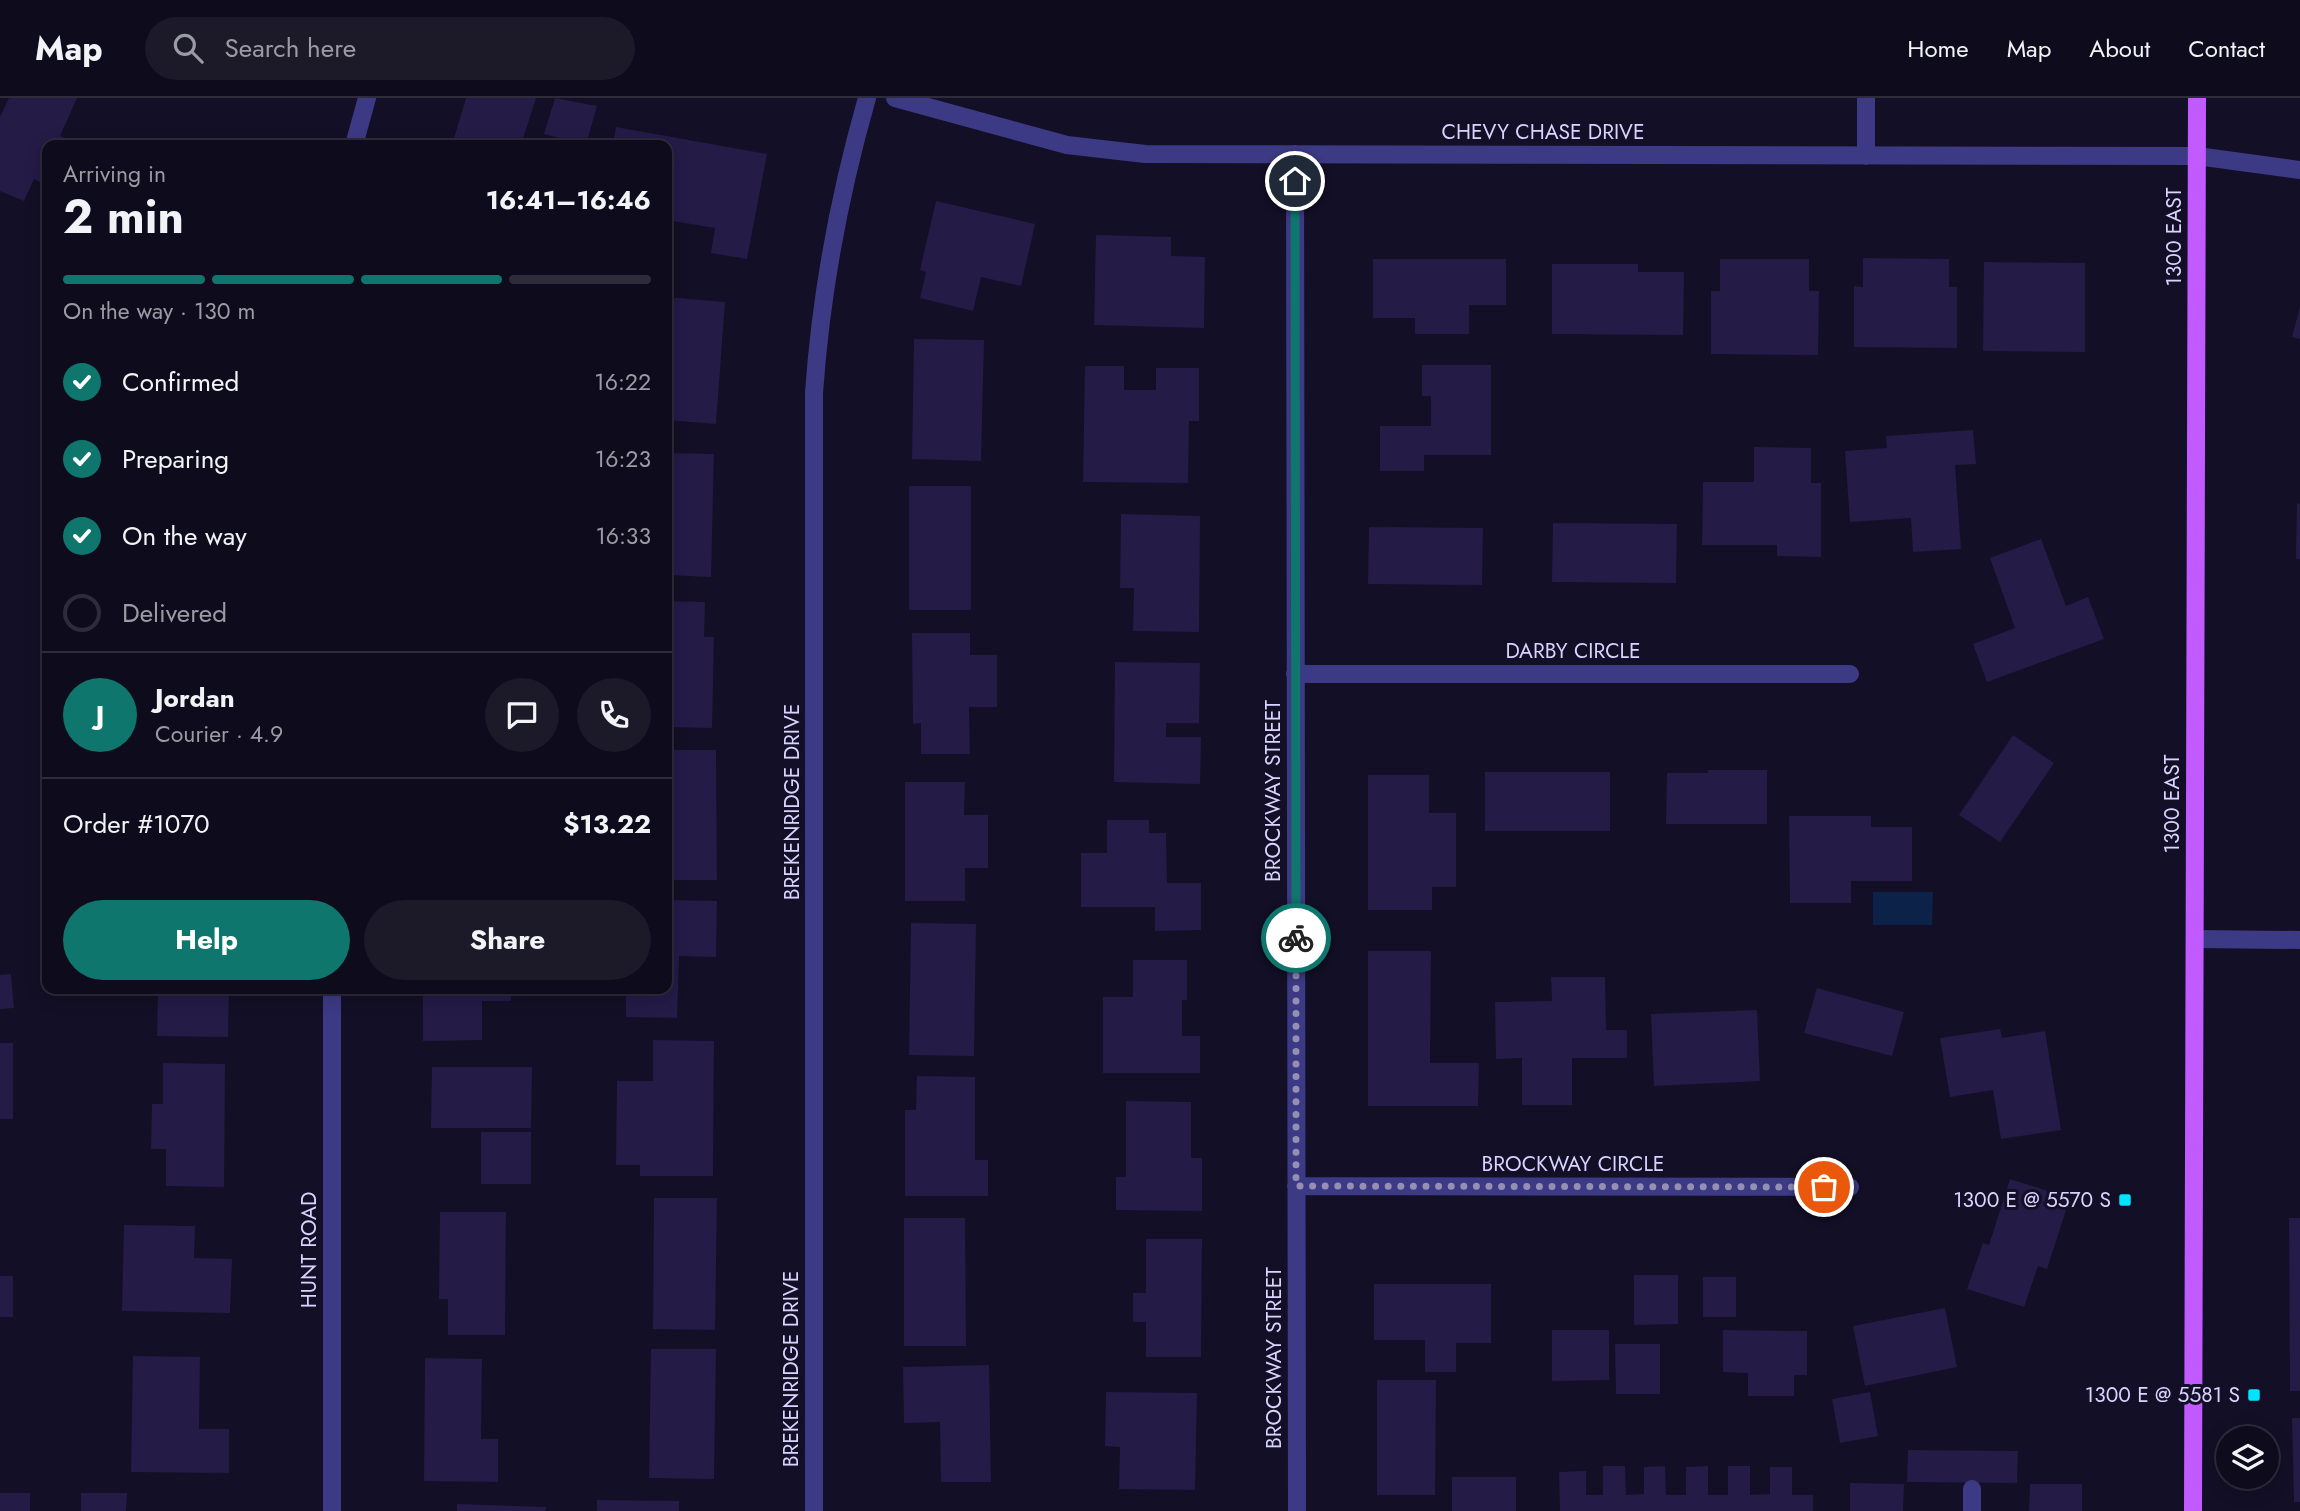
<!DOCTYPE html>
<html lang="en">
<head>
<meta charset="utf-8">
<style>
	body { margin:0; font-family:Jost,sans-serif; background:#1c1929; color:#f1f3f6; height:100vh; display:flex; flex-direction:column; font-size:26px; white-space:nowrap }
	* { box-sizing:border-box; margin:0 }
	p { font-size:23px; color:#9b9ba3 }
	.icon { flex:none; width:38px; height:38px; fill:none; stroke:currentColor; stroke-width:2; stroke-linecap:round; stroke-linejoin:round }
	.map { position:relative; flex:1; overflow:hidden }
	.details { position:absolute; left:42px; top:42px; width:630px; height:854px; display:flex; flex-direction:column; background:#0e0b1c; border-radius:14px; box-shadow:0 4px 18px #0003,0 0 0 2px #2e2b3b }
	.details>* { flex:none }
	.fabs { position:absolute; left:2216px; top:1328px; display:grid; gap:14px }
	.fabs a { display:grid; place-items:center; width:63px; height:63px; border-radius:50%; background:#0e0b1c; box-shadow:0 4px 18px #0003,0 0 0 2px #2e2b3b; font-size:35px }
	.pin { position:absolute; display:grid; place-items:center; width:60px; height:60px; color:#fff; margin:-30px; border:4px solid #fff; border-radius:50%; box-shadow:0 2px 7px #0007 }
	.courier { position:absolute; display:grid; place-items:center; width:70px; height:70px; margin:-35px; border:5px solid #0f766e; border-radius:50%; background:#fff; color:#222; box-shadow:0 2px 9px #0007 }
	.overview em { font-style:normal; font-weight:700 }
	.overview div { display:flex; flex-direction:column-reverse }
	.overview { display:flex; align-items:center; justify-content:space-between; height:119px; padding:0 21px }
	h1 { font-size:46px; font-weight:700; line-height:52px }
	.bar { display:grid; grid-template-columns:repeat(4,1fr); gap:10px 7px; align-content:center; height:84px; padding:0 21px }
	.bar i { height:9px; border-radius:5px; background:#2e2b3b }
	.bar .on { background:#0f766e }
	.bar p { grid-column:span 4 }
	.line { display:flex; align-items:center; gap:18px; padding:0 21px; border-top:2px solid #2e2b3b }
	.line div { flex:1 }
	.round { display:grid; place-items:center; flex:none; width:74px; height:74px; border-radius:37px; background:#1c1929 }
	ol { padding:0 21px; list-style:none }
	li { display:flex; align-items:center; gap:21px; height:77px }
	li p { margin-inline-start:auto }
	li .icon { padding:7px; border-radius:50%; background:#0f766e; color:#fff; stroke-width:4 }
	li:last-child { color:#9b9ba3 }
	li i { width:38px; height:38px; border:4px solid #2e2b3b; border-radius:50% }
	.button { display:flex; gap:14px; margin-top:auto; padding:14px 21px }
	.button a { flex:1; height:80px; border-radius:42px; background:#0f766e; color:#fff; font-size:28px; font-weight:700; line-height:80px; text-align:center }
	.button a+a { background:#1c1929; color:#f1f3f6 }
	header { display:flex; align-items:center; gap:42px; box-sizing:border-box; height:98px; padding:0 35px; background:#0e0b1c; border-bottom:2px solid #2e2b3b }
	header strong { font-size:33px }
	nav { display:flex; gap:38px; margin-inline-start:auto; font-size:24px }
	.search { width:490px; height:63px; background:#1c1929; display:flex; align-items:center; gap:18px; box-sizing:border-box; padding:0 24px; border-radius:38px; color:#9b9ba3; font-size:26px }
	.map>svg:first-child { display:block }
	.water { fill:#0c2248 }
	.building { fill:#241b47 }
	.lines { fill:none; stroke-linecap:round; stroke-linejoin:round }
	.minor { stroke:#3d3a85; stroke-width:18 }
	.major { stroke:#c25bff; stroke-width:18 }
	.done { stroke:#948fb3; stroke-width:7; stroke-dasharray:0 12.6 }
	.route { stroke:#0f766e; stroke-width:9 }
	.poi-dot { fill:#00e5ff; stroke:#130f26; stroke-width:2.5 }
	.labels { text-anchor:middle; stroke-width:6; stroke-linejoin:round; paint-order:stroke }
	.street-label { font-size:21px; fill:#d9d4ff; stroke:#130f26 }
	.poi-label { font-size:21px; fill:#d9d4ff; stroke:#130f26; text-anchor:end }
</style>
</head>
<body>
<header>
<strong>Map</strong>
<div class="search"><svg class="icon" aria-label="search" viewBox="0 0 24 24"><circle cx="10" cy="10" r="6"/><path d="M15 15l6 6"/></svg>Search here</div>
<nav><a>Home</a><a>Map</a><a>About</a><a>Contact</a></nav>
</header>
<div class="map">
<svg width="2300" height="1413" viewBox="0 0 2300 1413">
	<rect width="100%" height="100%" fill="#130f26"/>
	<path class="water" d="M1873 794H1933L1932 827H1873Z"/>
	<path class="building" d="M9 0H77L60 38 78 47H47V88L34 81 24 103 0 93V19Z
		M466 0H536L521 47H452Z
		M555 0 597 8 586 47 544 36Z
		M616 29 767 56 747 161 711 155 715 130 667 122V47H613Z
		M936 103 1035 126 1021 188 981 179 973 213 920 200 926 174 920 172Z
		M1096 137 1171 139V158L1205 159 1204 230 1094 227Z
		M1863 160 1949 161V189H1957V250L1854 249V188L1863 189Z
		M1373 161H1506V207H1469V236H1415V220H1373Z
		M1720 161H1809V193H1819L1818 257 1711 256V193H1720Z
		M1984 164 2085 165V254L1983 253Z
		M1552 166H1638V174H1684L1683 237 1552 236Z
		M667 199 725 204 716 326 667 322Z
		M2300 209V241L2292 239Z
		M914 241 984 242 981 363 912 361Z
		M1422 267H1491V357H1424V373H1380V328H1431V298H1422Z
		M1085 268H1124V292H1156V270H1199V323H1189L1188 385 1083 384Z
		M1973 332 1976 366 1955 367 1961 451 1913 454 1911 420 1850 424 1845 353 1887 350 1886 338Z
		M1754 349 1811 350V385H1821V459L1777 458V447H1702L1703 384H1754Z
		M667 355 714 356 711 479 667 477Z
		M909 388H971V512H909Z
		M2297 405 2300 406V461H2296Z
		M1121 416 1200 418 1199 534 1133 533 1134 490H1120Z
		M1553 425 1677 426 1676 485 1552 484Z
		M1369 429 1483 430 1482 487 1368 486Z
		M2041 441 2066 508 2088 499 2104 541 1987 584 1973 546 2015 530 1990 460Z
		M667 503 705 504 704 539H714L712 630 667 629Z
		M912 535H970V557H997V609H969L970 656H921V625L913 626Z
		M1115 564 1200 565 1199 625H1166V639H1201L1200 686 1114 684Z
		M2013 637 2054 665 2000 744 1959 717Z
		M667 652H716L717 782H667Z
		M1708 672H1767V726H1666L1667 675H1708Z
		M1485 674H1610V733H1485Z
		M1368 677H1429V715H1456V789H1432V812H1368Z
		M905 684H965L964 717H988V770H965V803H905Z
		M1789 718H1871V729H1912V783H1851V805H1790Z
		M1107 722H1149V735H1166L1167 785H1201V832L1155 833V809H1081V755H1107Z
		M667 802 717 803 716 859 679 858 677 920 626 919V891H667Z
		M911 825 976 826 974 958 909 957Z
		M1368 853H1431L1430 965H1479L1478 1008H1368Z
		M1133 862H1187V902H1182V938H1200V975H1103V899H1133Z
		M11 876 14 910 0 911V877Z
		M1551 879H1605L1606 932H1627V960H1572V1007H1522V960L1496 961 1495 904 1552 903Z
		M1817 890 1904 914 1892 958 1804 935Z
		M158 891H229L228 939 157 938Z
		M423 891H511V903H482V942L423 943Z
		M1757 912 1760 983 1654 988 1651 916Z
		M2000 931 2002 940 2045 933 2061 1032 2001 1041 1993 992 1950 999 1940 940Z
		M653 942 714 943 713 1078H640V1067H616L617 983H653Z
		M0 945H13V1021H0Z
		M163 965 225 966 224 1089 166 1088V1051H151L152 1006H163Z
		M432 969H532L531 1030H431Z
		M917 978 975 979V1062H988V1098H905V1012H916Z
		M1126 1003 1191 1004V1060H1202V1113L1116 1112V1079H1126Z
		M481 1034H531V1086H481Z
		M2010 1081 2070 1100 2047 1171 2038 1168 2024 1209 1967 1191 1983 1145 1989 1147Z
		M654 1100H717L715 1232 653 1231Z
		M440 1114H506L505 1237H448V1201H439Z
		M904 1120H965L966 1248H904Z
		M2289 1120H2300V1293H2290Z
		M124 1127 195 1128 194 1160 232 1161 230 1215 122 1213Z
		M1146 1141H1202L1201 1259H1146V1224H1133V1195H1146Z
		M1634 1177H1678V1226L1634 1227Z
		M0 1178H13V1219H0Z
		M1703 1179H1736V1219H1703Z
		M1374 1186H1491V1245H1456V1274H1425V1242H1374Z
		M1945 1210 1957 1269 1865 1288 1853 1228Z
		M1552 1232H1609V1282L1552 1283Z
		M1723 1232 1807 1233V1277H1794V1298H1748V1275L1723 1274Z
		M1615 1246H1660V1296H1616Z
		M651 1251H716L714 1381 649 1380Z
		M133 1258 200 1259 199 1331H229V1375L131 1374Z
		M425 1260 482 1261 481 1341H498V1384L424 1383Z
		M989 1267 991 1384H941L940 1324 904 1325 903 1269Z
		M1377 1282H1436L1435 1397H1377Z
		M1106 1294 1197 1295 1195 1392 1119 1391 1120 1349 1105 1348Z
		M1870 1294 1878 1338 1840 1345 1832 1301Z
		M2292 1320H2300V1404H2294Z
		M1908 1352 2018 1353 2017 1385 1907 1384Z
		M1603 1368H1625L1626 1397 1644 1396V1369L1665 1368 1666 1397H1686V1369L1708 1368V1397H1728V1368H1750V1397L1770 1396V1369H1792V1397H1813V1413H1560L1559 1374 1586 1373V1397H1603Z
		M1452 1379H1516V1413H1452Z
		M1850 1385 1904 1386 1903 1413H1850Z
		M2030 1386H2082V1413H2029Z
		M0 1395H30V1413H0Z
		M81 1395H127L126 1413H81Z
		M597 1402 679 1403V1413H597Z
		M457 1406 546 1409V1413H457Z"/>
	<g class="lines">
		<path class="minor" d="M895 0 1067 47 1145 56 2197 58 2300 72
			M1866 0V58
			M354 47 367 0
			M1295 56 1297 1413
			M1295 576H1850
			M2195 841 2300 842
			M332 891V1413
			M1296 1088 1850 1089
			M814 1413V295C821 194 839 98 867 0
			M1972 1413V1391"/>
		<path class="major" d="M2193 1413 2197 0"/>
	</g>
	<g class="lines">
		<path class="done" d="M1296 840V1088L1824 1089"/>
		<path class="route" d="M1295 83 1296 840"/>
	</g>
	<g class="poi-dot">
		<rect x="2118" y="1095" width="14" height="14" rx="3.5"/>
		<rect x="2247" y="1290" width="14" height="14" rx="3.5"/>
	</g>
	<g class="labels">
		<g class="street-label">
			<text x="1543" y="41">CHEVY CHASE DRIVE</text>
			<text transform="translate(2174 139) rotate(-90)" y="7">1300 EAST</text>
			<text x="1573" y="560">DARBY CIRCLE</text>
			<text transform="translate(1273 693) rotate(-90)" y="7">BROCKWAY STREET</text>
			<text transform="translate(792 704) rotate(-90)" y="7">BREKENRIDGE DRIVE</text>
			<text transform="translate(2172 706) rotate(-90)" y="7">1300 EAST</text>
			<text x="1573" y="1073">BROCKWAY CIRCLE</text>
			<text transform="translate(309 1152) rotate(-90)" y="7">HUNT ROAD</text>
			<text transform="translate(1274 1260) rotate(-90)" y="7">BROCKWAY STREET</text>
			<text transform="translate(791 1271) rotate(-90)" y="7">BREKENRIDGE DRIVE</text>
		</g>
		<g class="poi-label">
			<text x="2111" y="1109">1300 E @ 5570 S</text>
			<text x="2240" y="1304">1300 E @ 5581 S</text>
		</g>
	</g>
</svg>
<div class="fabs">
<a><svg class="icon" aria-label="layers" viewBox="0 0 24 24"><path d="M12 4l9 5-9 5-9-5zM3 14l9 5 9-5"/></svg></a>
</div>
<div class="pin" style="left:1824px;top:1089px;background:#ea580c"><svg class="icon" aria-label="bag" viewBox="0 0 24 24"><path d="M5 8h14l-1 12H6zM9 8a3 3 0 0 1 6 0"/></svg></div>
<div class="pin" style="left:1295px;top:83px;background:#1f2937"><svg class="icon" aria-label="home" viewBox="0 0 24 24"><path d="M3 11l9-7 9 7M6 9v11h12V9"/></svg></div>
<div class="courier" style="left:1296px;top:840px"><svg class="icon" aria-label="bike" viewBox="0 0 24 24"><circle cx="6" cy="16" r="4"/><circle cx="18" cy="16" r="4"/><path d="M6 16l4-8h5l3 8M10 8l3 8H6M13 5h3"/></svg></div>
<section class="details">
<div class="overview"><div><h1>2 min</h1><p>Arriving in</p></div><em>16:41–16:46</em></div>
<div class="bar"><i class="on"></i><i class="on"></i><i class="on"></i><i></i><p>On the way · 130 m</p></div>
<ol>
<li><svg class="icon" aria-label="check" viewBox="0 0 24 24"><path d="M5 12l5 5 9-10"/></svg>Confirmed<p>16:22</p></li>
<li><svg class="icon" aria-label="check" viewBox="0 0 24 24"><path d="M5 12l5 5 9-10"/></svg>Preparing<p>16:23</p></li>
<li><svg class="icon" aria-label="check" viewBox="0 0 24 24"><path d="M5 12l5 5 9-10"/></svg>On the way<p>16:33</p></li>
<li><i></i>Delivered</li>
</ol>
<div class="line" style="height:126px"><b class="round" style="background:#0f766e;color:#fff">J</b><div><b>Jordan</b><p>Courier · 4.9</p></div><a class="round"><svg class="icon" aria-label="chat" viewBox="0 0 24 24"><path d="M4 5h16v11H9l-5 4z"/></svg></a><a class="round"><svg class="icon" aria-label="phone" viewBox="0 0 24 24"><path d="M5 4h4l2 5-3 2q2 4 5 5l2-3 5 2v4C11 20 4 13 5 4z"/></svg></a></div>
<div class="line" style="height:91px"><div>Order #1070</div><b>$13.22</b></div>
<div class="button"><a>Help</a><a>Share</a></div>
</section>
</div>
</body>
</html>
